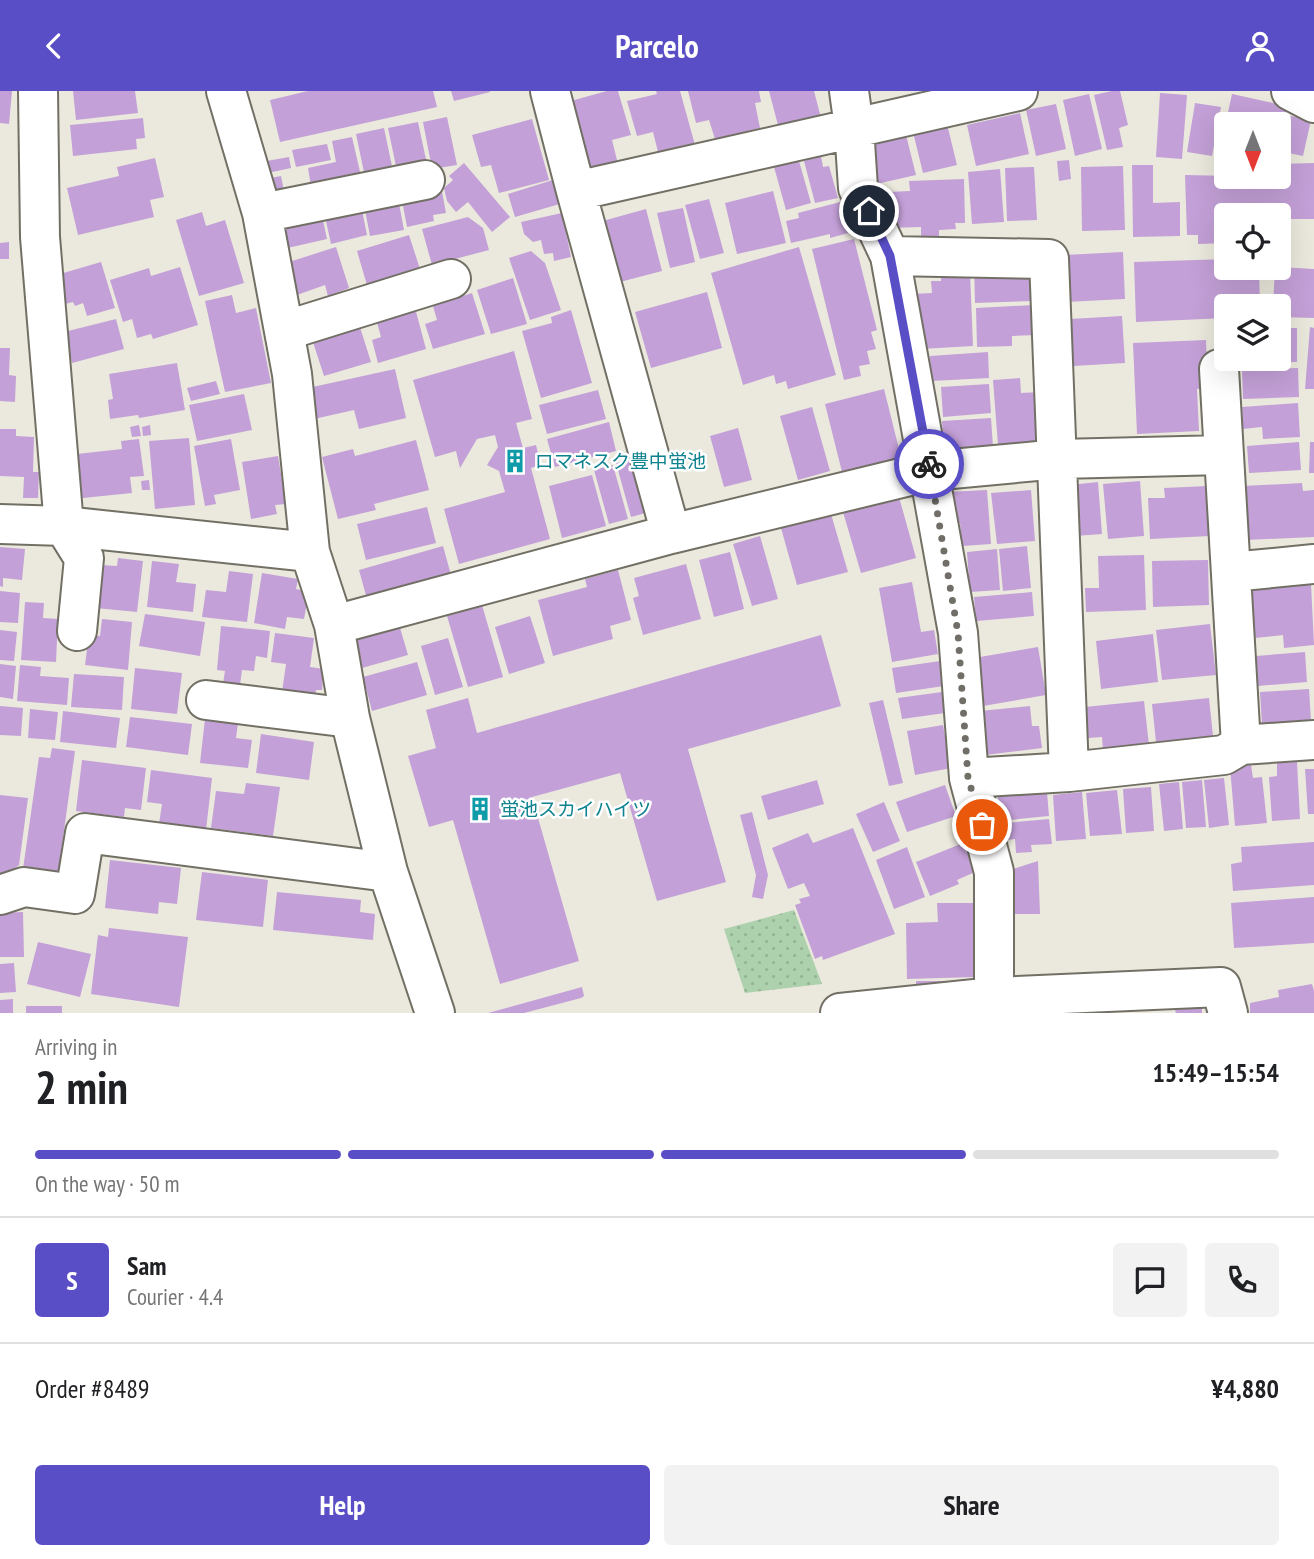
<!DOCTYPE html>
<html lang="en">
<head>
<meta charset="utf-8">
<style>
	body { margin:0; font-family:"PT Sans Narrow","Noto Sans JP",sans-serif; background:#f2f2f2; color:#202124; height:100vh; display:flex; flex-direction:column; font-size:26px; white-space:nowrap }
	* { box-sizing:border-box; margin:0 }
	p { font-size:23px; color:#757577 }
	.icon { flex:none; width:38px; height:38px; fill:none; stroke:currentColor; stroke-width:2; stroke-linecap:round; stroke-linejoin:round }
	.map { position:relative; height:922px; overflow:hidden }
	.panel { display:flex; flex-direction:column; background:#fff; flex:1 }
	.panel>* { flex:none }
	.needle { width:46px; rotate:180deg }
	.tools { position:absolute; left:1214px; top:21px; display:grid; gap:14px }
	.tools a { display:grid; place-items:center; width:77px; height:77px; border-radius:7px; background:#fff; box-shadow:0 7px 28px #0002; font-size:35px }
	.pin { position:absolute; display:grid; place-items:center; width:60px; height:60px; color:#fff; margin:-30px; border:4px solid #fff; border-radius:50%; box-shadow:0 2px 7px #0007 }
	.courier { position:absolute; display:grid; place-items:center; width:70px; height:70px; margin:-35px; border:5px solid #594ec6; border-radius:50%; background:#fff; color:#222; box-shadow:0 2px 9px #0007 }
	.overview em { font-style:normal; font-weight:700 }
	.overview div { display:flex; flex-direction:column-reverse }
	.overview { display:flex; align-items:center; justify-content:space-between; height:119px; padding:0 35px }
	h1 { font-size:46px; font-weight:700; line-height:52px }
	.bar { display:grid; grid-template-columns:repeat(4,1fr); gap:10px 7px; align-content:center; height:84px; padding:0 35px }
	.bar i { height:9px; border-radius:5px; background:#e0e0e0 }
	.bar .current { background:#594ec6 }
	.bar p { grid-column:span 4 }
	.line { display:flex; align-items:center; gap:18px; padding:0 35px; border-top:2px solid #e0e0e0 }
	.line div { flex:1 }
	.round { display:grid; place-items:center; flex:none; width:74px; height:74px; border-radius:7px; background:#f2f2f2 }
	.cta { display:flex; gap:14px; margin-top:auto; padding:14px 35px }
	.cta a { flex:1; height:80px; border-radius:7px; background:#594ec6; color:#fff; font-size:28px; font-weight:700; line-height:80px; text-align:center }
	.cta a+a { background:#f2f2f2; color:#202124 }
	header { display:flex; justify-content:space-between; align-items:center; height:91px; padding:0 35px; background:#594ec6; color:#fff; font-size:32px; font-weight:700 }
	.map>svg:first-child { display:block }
	.park { fill:url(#park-dots) }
	.building { fill:#c3a0d7 }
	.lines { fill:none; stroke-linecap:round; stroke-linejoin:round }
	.minor-casing { stroke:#727065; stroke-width:42 }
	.minor { stroke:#fff; stroke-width:38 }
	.done { stroke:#706e67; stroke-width:7; stroke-dasharray:0 12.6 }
	.route { stroke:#594ec6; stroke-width:9 }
	.labels { text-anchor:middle; stroke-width:5; stroke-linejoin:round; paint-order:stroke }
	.culture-label { font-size:19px; fill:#0d838f; stroke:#fff; text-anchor:start }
</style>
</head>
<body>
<header><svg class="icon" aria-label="back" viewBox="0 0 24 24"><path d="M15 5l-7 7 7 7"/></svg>Parcelo<svg class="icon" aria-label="person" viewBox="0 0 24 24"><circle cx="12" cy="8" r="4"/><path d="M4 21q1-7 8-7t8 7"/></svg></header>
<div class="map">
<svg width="1314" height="922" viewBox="0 0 1314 922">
	<defs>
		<pattern id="park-dots" width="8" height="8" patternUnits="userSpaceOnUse" patternTransform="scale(1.75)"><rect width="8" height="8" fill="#add1ad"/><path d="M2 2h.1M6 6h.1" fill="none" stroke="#95b495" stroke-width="1.8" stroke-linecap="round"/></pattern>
	</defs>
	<rect width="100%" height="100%" fill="#ebe9dd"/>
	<path class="park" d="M794 819 822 893 745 902 724 838Z"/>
	<path class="building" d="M0 0H12L9 33 0 32Z
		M73 0H135L138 22 76 29Z
		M308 0H433L437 16 280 51 270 9Z
		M451 0H490V1L454 10Z
		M607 0H618L631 44 612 49 618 73 586 82 567 11Z
		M656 0H680L695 54 659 65 653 41 637 45 627 10 657 3Z
		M688 0H759L761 11 755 12 760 37 715 48 709 29 696 32Z
		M769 0H814L821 27 779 38Z
		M1112 0H1120L1128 34 1119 37 1123 56 1107 59 1094 4Z
		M1160 2 1187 4 1182 68 1156 66Z
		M1089 3 1102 58 1075 65 1063 9Z
		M1232 3 1287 15 1286 24 1311 29 1303 65 1279 60V33H1227V54L1221 53Z
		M1195 12 1221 16 1212 65 1187 61Z
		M1056 13 1066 58 1036 65 1026 19Z
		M1020 22 1029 63 976 75 967 34Z
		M447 26 457 74 432 78 423 31Z
		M143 27 145 47 136 48 137 58 73 65 70 34Z
		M532 28 549 89 499 102 491 74 481 76 472 44Z
		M418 31 427 73 397 80 388 37Z
		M947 33 957 74 923 82 913 41Z
		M384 37 393 80 365 86 356 43Z
		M906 44 916 84 872 94 866 68 877 50Z
		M352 46 361 85 311 95 308 77 336 71 332 50Z
		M327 53 331 69 296 76 292 59Z
		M821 65 823 76 829 75 838 107 815 112 804 70Z
		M289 66 291 77 263 83 261 71Z
		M155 67 164 106 150 109 154 126 78 144 67 97 119 85 117 76Z
		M1069 69 1071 88 1059 90 1057 70Z
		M799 70 811 112 786 119 774 76Z
		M464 72 510 126 492 141 468 111 456 121 447 110 444 97 453 89 449 85Z
		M1314 72V128H1287L1279 139V124H1227V152L1198 153V144H1187L1185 84 1279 86V73Z
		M1132 74H1153V112L1180 111V145L1133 146Z
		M1123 75 1125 139 1082 140 1081 76Z
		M1034 76 1037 129 1007 130 1005 77Z
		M1000 78 1004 131 972 133 968 81Z
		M281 85 284 100 274 102 265 88Z
		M556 88 563 112 515 126 508 103Z
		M964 88 965 132H955L956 138 939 139V148H921V136L889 137 888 101 910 100 909 90Z
		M441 95 446 122 433 124 434 130 407 136 401 104Z
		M773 100 786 152 737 163 725 112Z
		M398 107 404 139 370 145 364 114Z
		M709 108 724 162 700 168 685 114Z
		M844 110 852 141 830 147V143L791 152 786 130 799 127 798 122Z
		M361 114 367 144 331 153 324 121Z
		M683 117 695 171 670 177 657 122Z
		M646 118 662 180 616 192 599 131Z
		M321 120 327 148 283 158 277 129Z
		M202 121 206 135 225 129 244 192 199 205 176 129Z
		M562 122 571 166 554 170 553 162 544 163 541 149 533 151 524 143 521 131Z
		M468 126 483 137 489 159 432 174 422 138Z
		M409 144 420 178 367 194 357 160Z
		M854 148 877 239 871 241 876 258 867 260 870 273 859 275 861 285 844 289 812 158Z
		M9 151V168H0V152Z
		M336 156 349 197 328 205 325 194 297 204 286 172Z
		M799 156 836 284 788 298 786 290 776 293 774 284 743 294 711 182Z
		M531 160 545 172 561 219 530 229 509 167Z
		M1123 161 1125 208 1066 211 1064 164Z
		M1227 168V177H1259L1260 215H1227V227L1136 231 1134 171Z
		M101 171 115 217 87 225 83 212 75 215 73 211 61 214 53 185Z
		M974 173 1032 178 1034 210 975 212Z
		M180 176 198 234 153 248 151 243 137 247 132 228 123 231 110 189 149 177 151 185Z
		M1279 176 1314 178V227L1279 226V215H1273L1275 177Z
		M970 181 973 255 921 258 912 203 932 202 931 190H941V183Z
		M513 187 527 233 491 243 477 199Z
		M707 201 722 257 651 277 635 221Z
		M472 202 485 243 433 258 425 233 437 229 433 215Z
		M232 204 236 222 256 217 271 292 225 301 205 210Z
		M1035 214 1036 244 1012 245V255L977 256 976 217Z
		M415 217 426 258 378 272 372 249 381 246 376 228Z
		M571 219 592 292 541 307 522 240 552 232 551 226Z
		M1122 225 1125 272 1073 275 1070 228Z
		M116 228 124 258 72 272 64 241Z
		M359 233 371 271 324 285 312 248Z
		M1310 236 1314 237V298H1305Z
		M1279 237H1297V271L1237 272V268H1279Z
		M1206 249 1208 297 1197 298 1199 340 1137 343 1133 252Z
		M0 257H10L9 284 16 285 15 311 0 310Z
		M514 260 532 328 516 332 523 357 536 354 541 374 531 377 550 448 459 473 444 418 505 401 499 380 487 374 498 356 495 344 477 348 460 377 456 360 435 366 413 289Z
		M988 261 989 287 931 290 930 265Z
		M177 272 185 319 139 327 138 324 110 328 108 309 113 308 109 283Z
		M1298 277 1299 306 1243 308 1242 279Z
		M395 278 406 327 359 338 354 319 314 328 308 297Z
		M1020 287 1021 302 1041 301 1045 350 998 354 993 289Z
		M216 290 220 303 191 310 187 297Z
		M989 293 991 322 943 326 941 296Z
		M884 298 901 366 842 381 825 313Z
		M598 299 606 328 547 343 539 314Z
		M244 303 252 339 197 350 189 314Z
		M1298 312 1300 346 1263 348 1262 336 1243 338 1242 316Z
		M812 316 830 380 798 389 780 325Z
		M991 327 993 356 944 359 942 330Z
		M609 331 616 360 555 376 547 348Z
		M139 334 141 345 132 346 130 336Z
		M150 334 151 344 143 345 142 336Z
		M738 337 752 389 724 396 710 345Z
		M0 338H16V345L34 346 33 381H39L38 407H23L24 386 0 385Z
		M189 347 195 414 155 418 149 350Z
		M139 348 144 385 130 386 132 402 73 408 68 364 122 358 121 350Z
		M231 348 240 399 214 404 216 413 205 415 194 355Z
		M416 349 429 399 374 413 376 419 338 428 322 366 353 358 355 365Z
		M1299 351 1301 379 1249 382 1247 355Z
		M1310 351H1314V382H1309Z
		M278 365 286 413 275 414 277 423 251 428 242 371Z
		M634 367 649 421 631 426 616 372Z
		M613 374 628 428 609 433 594 379Z
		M592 384 606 435 562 447 549 395Z
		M149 389 150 399H142L141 390Z
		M1140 390 1144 445 1108 448 1103 393Z
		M1098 391 1102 443 1075 445 1070 394Z
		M1302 392 1303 400 1314 399V446L1245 449 1243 395Z
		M1208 395 1210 445 1150 448 1148 407H1165L1164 397Z
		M987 399 991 453 962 455 960 432 950 433 948 401Z
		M1031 399 1035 450 997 453 991 402Z
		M899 406 916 467 861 482 843 421Z
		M427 416 436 452 366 469 357 433Z
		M831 423 848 481 797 494 781 437Z
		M760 445 778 508 752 515 733 453Z
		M443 455 451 484 367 508 359 479Z
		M1027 455 1031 497 1003 500 999 458Z
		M0 456 25 458 22 489 3 487V496L0 495Z
		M997 458 1000 499 970 501 967 461Z
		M730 461 744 518 714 526 699 469Z
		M1144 464 1146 519 1086 521 1085 497H1099L1098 465Z
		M118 467 143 470 137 521 96 517 101 474 117 475Z
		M1208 469 1209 514 1153 516 1152 470Z
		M152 470 179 473 176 491 196 493 193 521 147 516Z
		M686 473 701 528 643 544 633 507 639 505 634 487Z
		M618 479 631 529 610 535 613 548 553 565 538 509 587 496 585 488Z
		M229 480 253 483 247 531 202 526 206 499 226 501Z
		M262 482 298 488 296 498 309 501 304 528 287 526 285 538 254 532Z
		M912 491 921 541 934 539 938 563 892 571 879 497Z
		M1311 493 1314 554 1284 557 1283 544 1255 547 1251 497Z
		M0 500 20 502 18 532 0 531Z
		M1032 501 1034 525 976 530 974 506Z
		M25 511 44 512 43 527 58 528 56 571 21 569Z
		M482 514 503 586 468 596 447 525Z
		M145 523 205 531 200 565 139 555Z
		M530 525 545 572 509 583 495 536Z
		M102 528 132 531 128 579 85 574 89 544 100 545Z
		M398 530 408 564 362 577 352 543Z
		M1210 533 1216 584 1162 589 1156 539Z
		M221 535 270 540 267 567 256 565 254 580 242 579 240 594 223 593 225 580 217 579Z
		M0 539 17 541 14 570 0 569Z
		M275 542 314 547 310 576 324 578 322 599H316L315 606 282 601 286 573 271 571Z
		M1153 543 1158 591 1101 598 1096 550Z
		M821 544 841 615 688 658 726 791 657 810 620 682 532 706 579 870 500 893 453 729 429 736 408 665 436 657 426 619 468 607 477 642Z
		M448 547 463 596 435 604 421 555Z
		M1038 556 1046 604 983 615 974 567Z
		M1305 561 1307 591 1258 595 1256 565Z
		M940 570 944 595 896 602 892 577Z
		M417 571 427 604 372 620 363 586Z
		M0 573 16 575 13 608 0 606Z
		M20 574 41 576 40 585 69 587 67 614 17 610Z
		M135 577 182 582 177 623 131 618Z
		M74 583 124 586 122 619 71 616Z
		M1309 598 1311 630 1262 633 1260 601Z
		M942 601 945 622 902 628 898 607Z
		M1209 607 1213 645 1156 651 1152 613Z
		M883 609 903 692 889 695 869 612Z
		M1144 610 1149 654 1103 658 1102 646 1088 647 1085 616Z
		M0 615 23 617 21 645 0 644Z
		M1030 615 1032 635H1039L1042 657 985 664 980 620Z
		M30 618 58 621 55 649 28 647Z
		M63 620 120 627 116 657 60 651Z
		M130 626 192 633 188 664 126 656Z
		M205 628 238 632 236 647 252 649 248 677 200 672Z
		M943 634 951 677 915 684 907 640Z
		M261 643 314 651 309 689 256 682Z
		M52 657 75 660 58 783 23 778 39 666 50 667Z
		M82 669 146 677 141 719 125 717 124 726 76 720Z
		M1297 671 1300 728 1272 730 1269 686 1277 685V672Z
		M1251 674 1253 687 1262 686 1267 732 1235 735 1230 676Z
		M1305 678H1314V723H1308Z
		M151 679 212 687 206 739 159 733 162 713 147 711Z
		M1224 687 1229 734 1209 737 1204 689Z
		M817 689 824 713 768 729 761 705Z
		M1202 689 1206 736 1186 737 1182 691Z
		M1179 691 1183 738 1164 740 1159 693Z
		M246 692 280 696 273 745 211 737 216 700 244 703Z
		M945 694 956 725 907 741 896 711Z
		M1151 696 1154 740 1126 742 1123 698Z
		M1117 699 1122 743 1090 745 1086 702Z
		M1047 701 1049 725 1000 730 998 706Z
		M1082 701 1086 748 1056 750 1053 704Z
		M0 704 28 707 19 774 0 788Z
		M884 711 900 750 873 761 856 723Z
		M752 721 768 784 763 808 752 806 756 784 740 724Z
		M1049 728 1052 753 1031 754 1032 761 1016 762 1015 748 1007 749 1006 732Z
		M853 737 895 843 823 869 822 865 815 868 795 814 801 812 799 808 810 805 804 792 788 798 772 757 808 742 813 752Z
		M1314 751V794L1233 800 1231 773 1242 771 1241 756Z
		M963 752 975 781 957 789 959 793 930 805 916 771Z
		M907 756 925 806 894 818 876 769Z
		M110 769 181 777 177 813 159 811 158 823 105 817Z
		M1038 770 1040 823H1011L1010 779Z
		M202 781 268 789 263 836 196 829Z
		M277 801 361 809 360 821 375 823 373 849 273 839Z
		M1314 806V852L1234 857 1231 812Z
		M937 812H974L975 886 907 888 906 832 938 831Z
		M23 821 24 866H0V822Z
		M109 837 188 846 179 916 91 903 98 844 108 846Z
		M38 851 91 863 80 906 27 893Z
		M14 872 16 901 0 902V873Z
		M916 890H945V898L916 900Z
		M1312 893 1314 900V922H1250V912L1279 906 1278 899Z
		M582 896 584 905 581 907 524 922H488Z
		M13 908V922H0V909Z
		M26 915H62V922H26Z
		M1202 916V922H1176L1175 919Z"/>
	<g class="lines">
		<g class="minor-casing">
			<path id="minor" d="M38 0 40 146 64 435 84 467 77 540
				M226 0 262 122 292 283 310 461 334 534 350 627 388 781 435 922
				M550 0 576 100 671 443
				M849 0 854 36 858 97 890 165 958 542 969 687 994 781V906
				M1291 0 1314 12
				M576 100 1018 0
				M262 122 425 89
				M890 165 1049 168 1069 681
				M284 240 451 188
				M1219 278 1224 364
				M0 433 64 435 310 461
				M1231 481 1314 473
				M334 534 671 443 930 380 1059 368 1224 364 1241 654
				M206 609 350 627
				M969 687 1069 681 1224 664 1241 654 1314 649
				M0 804 24 796 75 803 85 742 388 781
				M840 922 994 906 1221 896 1228 922"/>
		</g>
		<use href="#minor" class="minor"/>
	</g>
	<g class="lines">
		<path class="done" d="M929 373 958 542 968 687 982 734"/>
		<path class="route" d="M869 120 890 165 929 373"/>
	</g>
	<defs>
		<g id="building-bare" transform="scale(1.89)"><path d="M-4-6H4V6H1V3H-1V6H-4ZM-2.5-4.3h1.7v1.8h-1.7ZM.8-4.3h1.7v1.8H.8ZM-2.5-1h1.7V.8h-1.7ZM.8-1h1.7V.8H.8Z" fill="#0f9aa8" stroke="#fff" stroke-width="2.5" paint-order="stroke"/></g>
	</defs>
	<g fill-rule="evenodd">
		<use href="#building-bare" x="515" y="370"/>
		<use href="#building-bare" x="480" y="718"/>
	</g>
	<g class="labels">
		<g class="culture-label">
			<text x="535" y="377">ロマネスク豊中蛍池</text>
			<text x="500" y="725">蛍池スカイハイツ</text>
		</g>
	</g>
</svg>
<div class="tools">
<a><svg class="needle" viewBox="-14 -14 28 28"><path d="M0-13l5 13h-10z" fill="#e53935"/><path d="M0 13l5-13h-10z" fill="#757577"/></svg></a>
<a><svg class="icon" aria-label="locate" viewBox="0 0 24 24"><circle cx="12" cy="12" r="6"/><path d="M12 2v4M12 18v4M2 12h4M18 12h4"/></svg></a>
<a><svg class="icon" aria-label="layers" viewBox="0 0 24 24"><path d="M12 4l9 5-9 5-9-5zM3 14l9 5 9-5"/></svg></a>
</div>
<div class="pin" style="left:982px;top:734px;background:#ea580c"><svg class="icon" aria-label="bag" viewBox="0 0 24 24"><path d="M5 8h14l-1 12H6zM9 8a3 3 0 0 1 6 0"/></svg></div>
<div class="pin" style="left:869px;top:120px;background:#1f2937"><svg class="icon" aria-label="home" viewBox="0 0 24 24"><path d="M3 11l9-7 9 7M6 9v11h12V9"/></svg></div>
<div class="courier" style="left:929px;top:373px"><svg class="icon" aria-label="bike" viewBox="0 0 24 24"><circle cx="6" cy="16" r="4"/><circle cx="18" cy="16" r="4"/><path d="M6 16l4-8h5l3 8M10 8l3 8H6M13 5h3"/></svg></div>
</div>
<section class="panel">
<div class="overview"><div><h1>2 min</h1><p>Arriving in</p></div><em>15:49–15:54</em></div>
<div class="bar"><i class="current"></i><i class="current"></i><i class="current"></i><i></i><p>On the way · 50 m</p></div>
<div class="line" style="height:126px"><b class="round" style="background:#594ec6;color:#fff">S</b><div><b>Sam</b><p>Courier · 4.4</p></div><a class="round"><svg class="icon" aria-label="chat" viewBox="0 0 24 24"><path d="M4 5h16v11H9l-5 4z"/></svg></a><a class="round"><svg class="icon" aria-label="phone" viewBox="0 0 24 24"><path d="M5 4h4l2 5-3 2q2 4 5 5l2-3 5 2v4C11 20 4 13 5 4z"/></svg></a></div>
<div class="line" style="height:91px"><div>Order #8489</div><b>¥4,880</b></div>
<div class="cta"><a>Help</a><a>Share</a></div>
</section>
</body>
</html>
